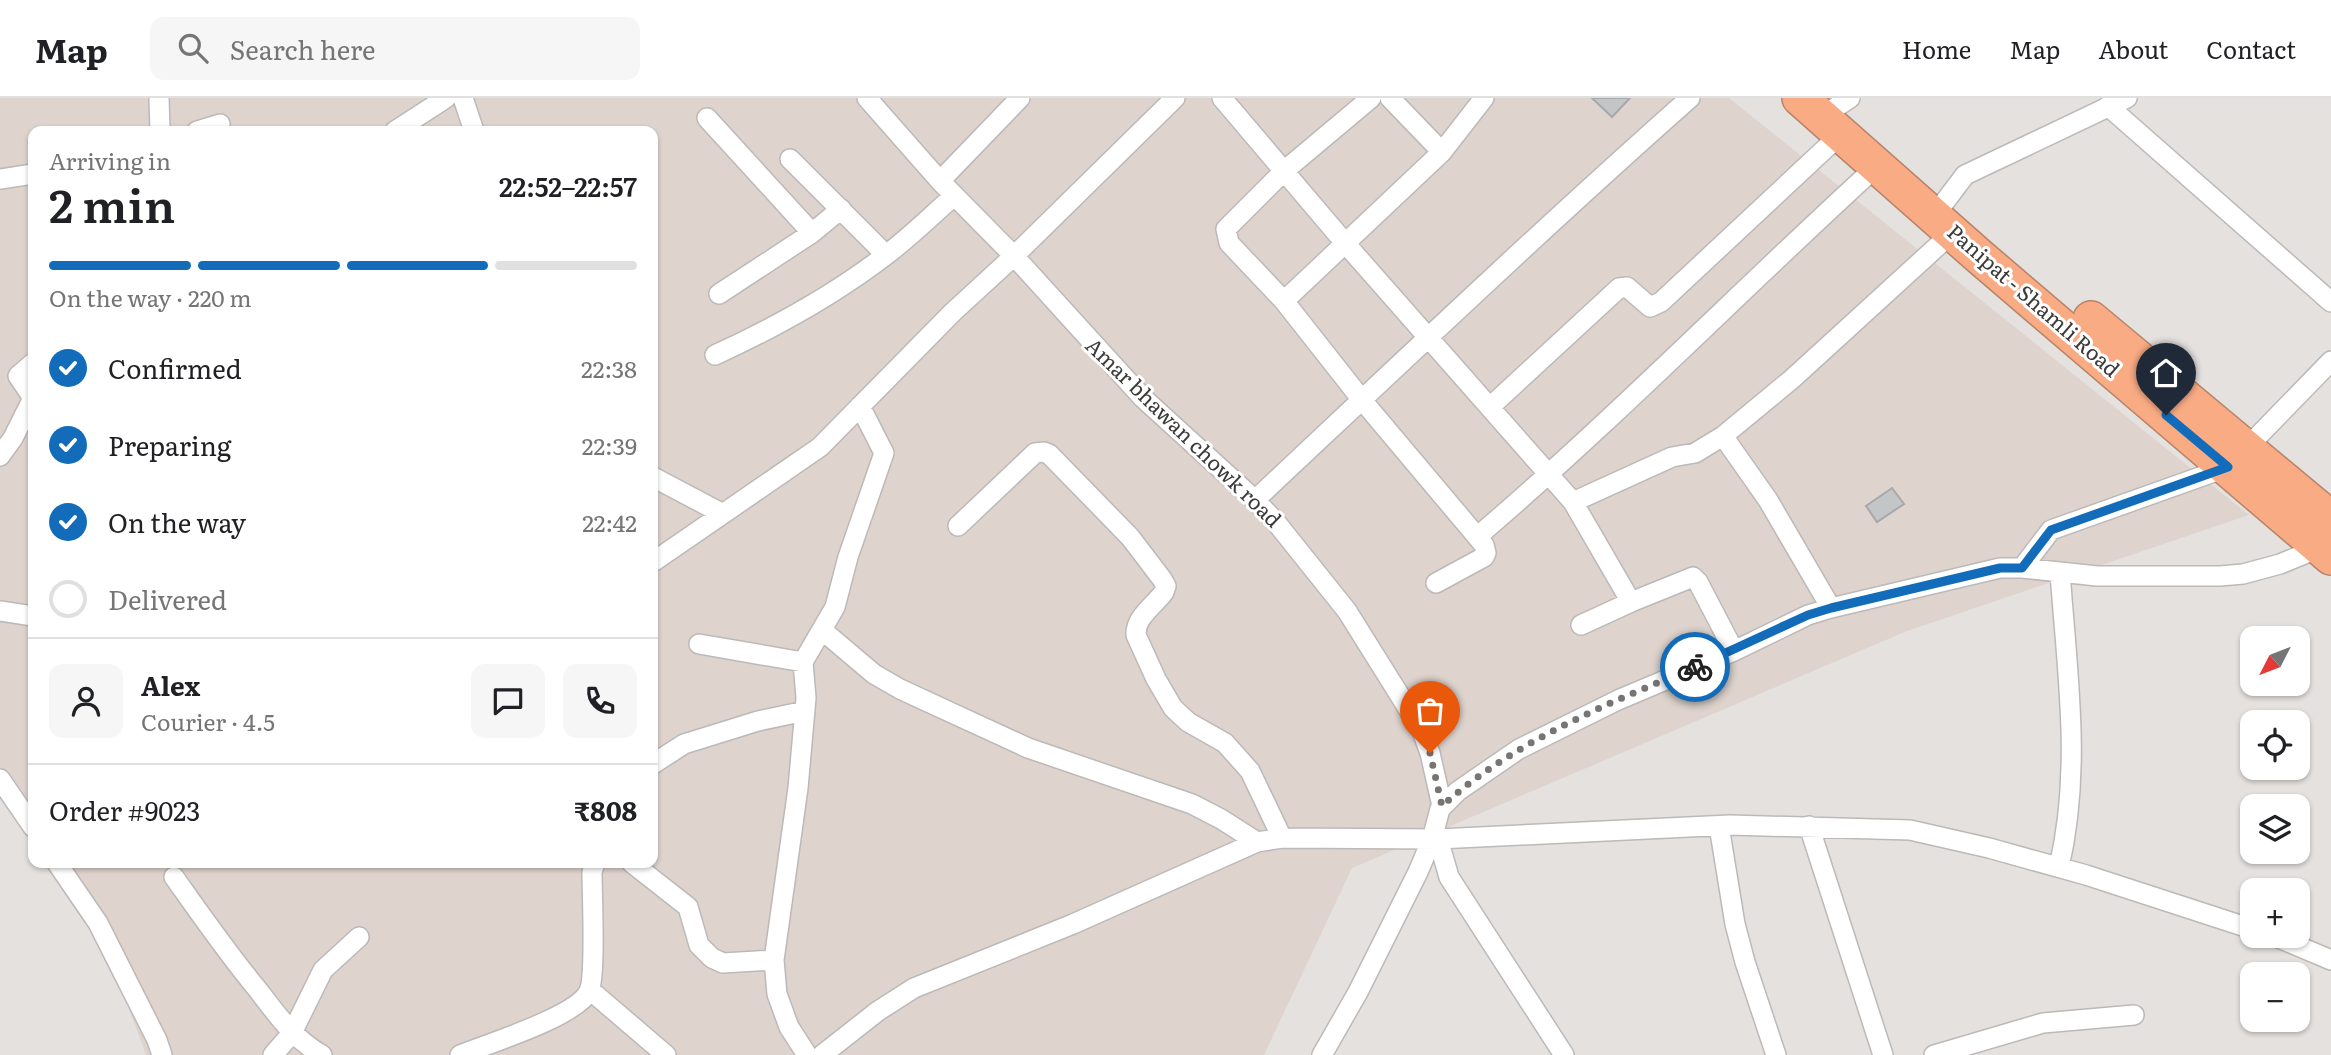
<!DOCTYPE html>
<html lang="en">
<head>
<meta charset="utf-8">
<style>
	body { margin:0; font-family:Literata,serif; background:#f6f6f6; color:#202124; height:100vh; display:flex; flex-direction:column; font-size:26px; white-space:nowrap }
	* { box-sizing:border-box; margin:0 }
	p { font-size:23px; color:#757577 }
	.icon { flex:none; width:38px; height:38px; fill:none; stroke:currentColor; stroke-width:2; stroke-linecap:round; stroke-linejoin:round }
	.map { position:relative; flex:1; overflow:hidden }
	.details { position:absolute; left:28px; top:28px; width:630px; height:742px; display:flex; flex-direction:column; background:#fff; border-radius:14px; box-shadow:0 2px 5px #0004 }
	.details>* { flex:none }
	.needle { width:46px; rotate:228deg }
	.tools { position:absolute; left:2240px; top:528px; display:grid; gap:14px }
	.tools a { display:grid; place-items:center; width:70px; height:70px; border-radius:14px; background:#fff; box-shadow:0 2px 5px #0004; font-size:35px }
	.pin { position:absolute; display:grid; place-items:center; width:60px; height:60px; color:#fff; margin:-72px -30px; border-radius:50% 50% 50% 0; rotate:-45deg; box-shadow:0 0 7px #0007 }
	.pin .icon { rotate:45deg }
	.courier { position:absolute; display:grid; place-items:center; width:70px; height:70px; margin:-35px; border:5px solid #126cb9; border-radius:50%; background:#fff; color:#222; box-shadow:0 2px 9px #0007 }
	.summary em { font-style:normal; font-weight:600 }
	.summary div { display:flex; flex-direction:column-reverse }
	.summary { display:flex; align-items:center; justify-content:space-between; height:119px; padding:0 21px }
	h1 { font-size:46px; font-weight:600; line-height:52px }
	.bar { display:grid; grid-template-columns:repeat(4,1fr); gap:10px 7px; align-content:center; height:84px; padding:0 21px }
	.bar i { height:9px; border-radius:5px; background:#e0e0e0 }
	.bar .on { background:#126cb9 }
	.bar p { grid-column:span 4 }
	.line { display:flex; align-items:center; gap:18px; padding:0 21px; border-top:2px solid #e0e0e0 }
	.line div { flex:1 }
	.round { display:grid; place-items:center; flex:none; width:74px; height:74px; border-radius:14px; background:#f6f6f6 }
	ol { padding:0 21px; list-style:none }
	li { display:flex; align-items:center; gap:21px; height:77px }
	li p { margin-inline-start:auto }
	li .icon { padding:7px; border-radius:50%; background:#126cb9; color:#fff; stroke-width:4 }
	li:last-child { color:#757577 }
	li i { width:38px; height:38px; border:4px solid #e0e0e0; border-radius:50% }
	header { display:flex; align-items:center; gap:42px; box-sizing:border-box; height:98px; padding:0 35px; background:#fff; border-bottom:2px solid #e0e0e0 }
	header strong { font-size:33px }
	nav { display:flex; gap:38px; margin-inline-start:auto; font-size:24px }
	.search { width:490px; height:63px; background:#f6f6f6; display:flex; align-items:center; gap:18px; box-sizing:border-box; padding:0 24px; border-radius:14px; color:#757577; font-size:26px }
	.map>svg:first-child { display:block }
	.built { fill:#ded3cd }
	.building { fill:#c3c5c7; stroke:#a6a9ab; stroke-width:2 }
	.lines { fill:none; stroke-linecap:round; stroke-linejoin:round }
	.street-casing { stroke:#bcb9b8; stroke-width:22 }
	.highway-casing { stroke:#b7846a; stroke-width:38 }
	.street { stroke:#fff; stroke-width:19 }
	.highway { stroke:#f9ab84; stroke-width:35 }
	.done { stroke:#777574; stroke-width:7; stroke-dasharray:0 12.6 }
	.route { stroke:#126cb9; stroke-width:9 }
	.labels { text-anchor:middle; stroke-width:6; stroke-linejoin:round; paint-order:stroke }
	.street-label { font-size:21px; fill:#3c3b3a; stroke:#fff }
</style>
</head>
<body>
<header>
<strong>Map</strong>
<div class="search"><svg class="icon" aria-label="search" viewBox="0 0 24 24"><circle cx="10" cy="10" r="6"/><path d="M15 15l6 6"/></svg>Search here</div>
<nav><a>Home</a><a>Map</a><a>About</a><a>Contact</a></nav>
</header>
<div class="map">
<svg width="2331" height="957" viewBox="0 0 2331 957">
	<rect width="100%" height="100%" fill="#e4e1df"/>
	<path class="built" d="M0 0H1729L2249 417 1907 533 1352 770 1264 957H146L98 825 54 765H653V33H33V737L0 692Z"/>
	<path class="building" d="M1592 0H1630L1612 19Z
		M1892 390 1904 406 1877 424 1866 408Z"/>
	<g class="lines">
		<g class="street-casing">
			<path id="street" d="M159 0 160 33
				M463 0 474 33
				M867 0 940 83 1014 158 1143 300 1255 402 1275 423 1347 513 1422 633 1430 655 1442 708
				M1222 0 1345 145 1573 404 1631 504
				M1371 0 1284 73 1226 131 1229 145 1284 203 1362 302 1484 447 1486 455 1484 459 1436 485
				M1390 0 1442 54
				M2108 8 2331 204
				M1821 19 1850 0
				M707 20 812 135
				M197 33 220 26
				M395 33 446 0
				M790 61 886 157
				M0 81 33 76
				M940 83 1020 0
				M1934 118 1965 77 2127 0
				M719 196 812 135 841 111
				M1284 203 1442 54 1484 0
				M715 257C774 230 834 197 886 157 910 139 932 117 954 98
				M1490 309 1619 190 1627 189 1650 209 1661 204 1841 36
				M1723 338 1768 402 1831 510
				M0 358 13 340 33 300 18 278 33 265
				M653 379 723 416
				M1255 402C1399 267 1542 131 1690 0
				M1573 404 1672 359 1695 355 1723 338 1792 281 1952 135
				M958 428 1035 355 1044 354 1049 356 1130 439 1162 481 1166 488 1164 494C1154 508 1135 519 1136 537L1156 581 1173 610 1188 624 1225 645 1250 673 1282 740
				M1478 438C1616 320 1743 190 1877 68
				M653 464 820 349 953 214 1014 158 1175 0
				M2022 470 2051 432 2228 369 2331 263
				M0 513 33 518
				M1581 527 1631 504 1693 479 1698 484 1734 553
				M822 532 874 576 900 591 1028 650 1192 706 1221 721 1257 744
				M699 546 803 564
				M653 666 684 646 758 623 805 613
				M0 681 33 729
				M1719 728 1735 826 1745 864 1776 957
				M1809 728 1883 957
				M1438 741 1449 779 1564 957
				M57 765 98 825 157 942 162 957
				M632 765 688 809 699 847 712 860 723 865 774 862
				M2059 769C2082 671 2067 574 2060 474
				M174 779C201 817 228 856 258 892 277 917 294 941 322 957
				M2274 838 2331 862
				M590 892 666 957
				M273 957 292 935 323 872 359 839
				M460 957C487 946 578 918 589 893 596 878 592 796 592 774L595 765
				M807 957 789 929 777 896 774 862 798 690 806 600 803 564 835 509 848 459 884 355 860 308
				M822 957 878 913 914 890 1073 826 1257 744 1282 740 1438 741 1730 727 1910 732 1989 750 2086 777 2252 831
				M1322 957 1358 894 1418 774 1432 741 1440 711 1458 693 1519 651 1618 602 1734 553 1808 517 1831 510 2000 470H2022L2097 478H2220L2243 476 2280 466 2324 448
				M1934 957 2043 925 2134 917"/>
		</g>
		<g class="highway-casing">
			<path id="highway" d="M1800 0 1980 159 2331 459
				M2091 221 2331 421"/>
		</g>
		<use href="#street" class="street"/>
		<use href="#highway" class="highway"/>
	</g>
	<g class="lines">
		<path class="done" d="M1430 655 1442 708C1514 643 1607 606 1695 569"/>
		<path class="route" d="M1695 569 1808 517 1831 510 1979 475 2000 470H2022L2051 432 2228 369 2166 317"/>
	</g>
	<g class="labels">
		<g class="street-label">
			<text transform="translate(2033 203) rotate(41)" y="7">Panipat - Shamli Road</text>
			<text transform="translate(1183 335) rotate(44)" y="7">Amar bhawan chowk road</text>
		</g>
	</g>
</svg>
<div class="tools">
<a><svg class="needle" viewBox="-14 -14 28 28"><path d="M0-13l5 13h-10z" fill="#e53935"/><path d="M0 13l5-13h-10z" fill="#757577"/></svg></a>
<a><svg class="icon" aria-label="locate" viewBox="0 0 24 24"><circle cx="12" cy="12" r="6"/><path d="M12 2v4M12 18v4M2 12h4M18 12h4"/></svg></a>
<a><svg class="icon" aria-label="layers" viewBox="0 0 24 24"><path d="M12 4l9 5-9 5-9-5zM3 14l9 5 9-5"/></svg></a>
<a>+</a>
<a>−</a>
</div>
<div class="pin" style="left:1430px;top:655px;background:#ea580c"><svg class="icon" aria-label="bag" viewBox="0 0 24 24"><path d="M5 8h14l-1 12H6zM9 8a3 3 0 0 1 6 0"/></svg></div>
<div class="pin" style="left:2166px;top:317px;background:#1f2937"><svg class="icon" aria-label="home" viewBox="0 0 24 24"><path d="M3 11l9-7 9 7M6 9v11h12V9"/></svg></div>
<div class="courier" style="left:1695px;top:569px"><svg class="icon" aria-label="bike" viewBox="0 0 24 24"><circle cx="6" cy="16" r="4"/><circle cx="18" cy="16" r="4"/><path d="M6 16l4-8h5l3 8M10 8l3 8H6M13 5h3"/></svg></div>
<section class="details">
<div class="summary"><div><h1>2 min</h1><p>Arriving in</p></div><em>22:52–22:57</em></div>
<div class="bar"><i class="on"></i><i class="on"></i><i class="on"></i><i></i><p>On the way · 220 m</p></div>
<ol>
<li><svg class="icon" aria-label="check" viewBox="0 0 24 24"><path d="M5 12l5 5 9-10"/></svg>Confirmed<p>22:38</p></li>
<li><svg class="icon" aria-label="check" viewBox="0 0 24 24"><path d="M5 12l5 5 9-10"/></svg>Preparing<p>22:39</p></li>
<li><svg class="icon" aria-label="check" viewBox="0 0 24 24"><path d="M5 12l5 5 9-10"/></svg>On the way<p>22:42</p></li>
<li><i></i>Delivered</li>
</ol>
<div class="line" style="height:126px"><a class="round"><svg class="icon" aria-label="person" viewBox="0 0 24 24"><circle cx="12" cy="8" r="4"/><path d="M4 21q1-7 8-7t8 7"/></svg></a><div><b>Alex</b><p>Courier · 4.5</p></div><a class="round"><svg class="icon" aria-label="chat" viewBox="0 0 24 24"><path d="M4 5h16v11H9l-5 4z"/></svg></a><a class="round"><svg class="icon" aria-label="phone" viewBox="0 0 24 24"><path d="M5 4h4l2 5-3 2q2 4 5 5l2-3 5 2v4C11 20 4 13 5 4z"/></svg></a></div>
<div class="line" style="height:91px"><div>Order #9023</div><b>₹808</b></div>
</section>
</div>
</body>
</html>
